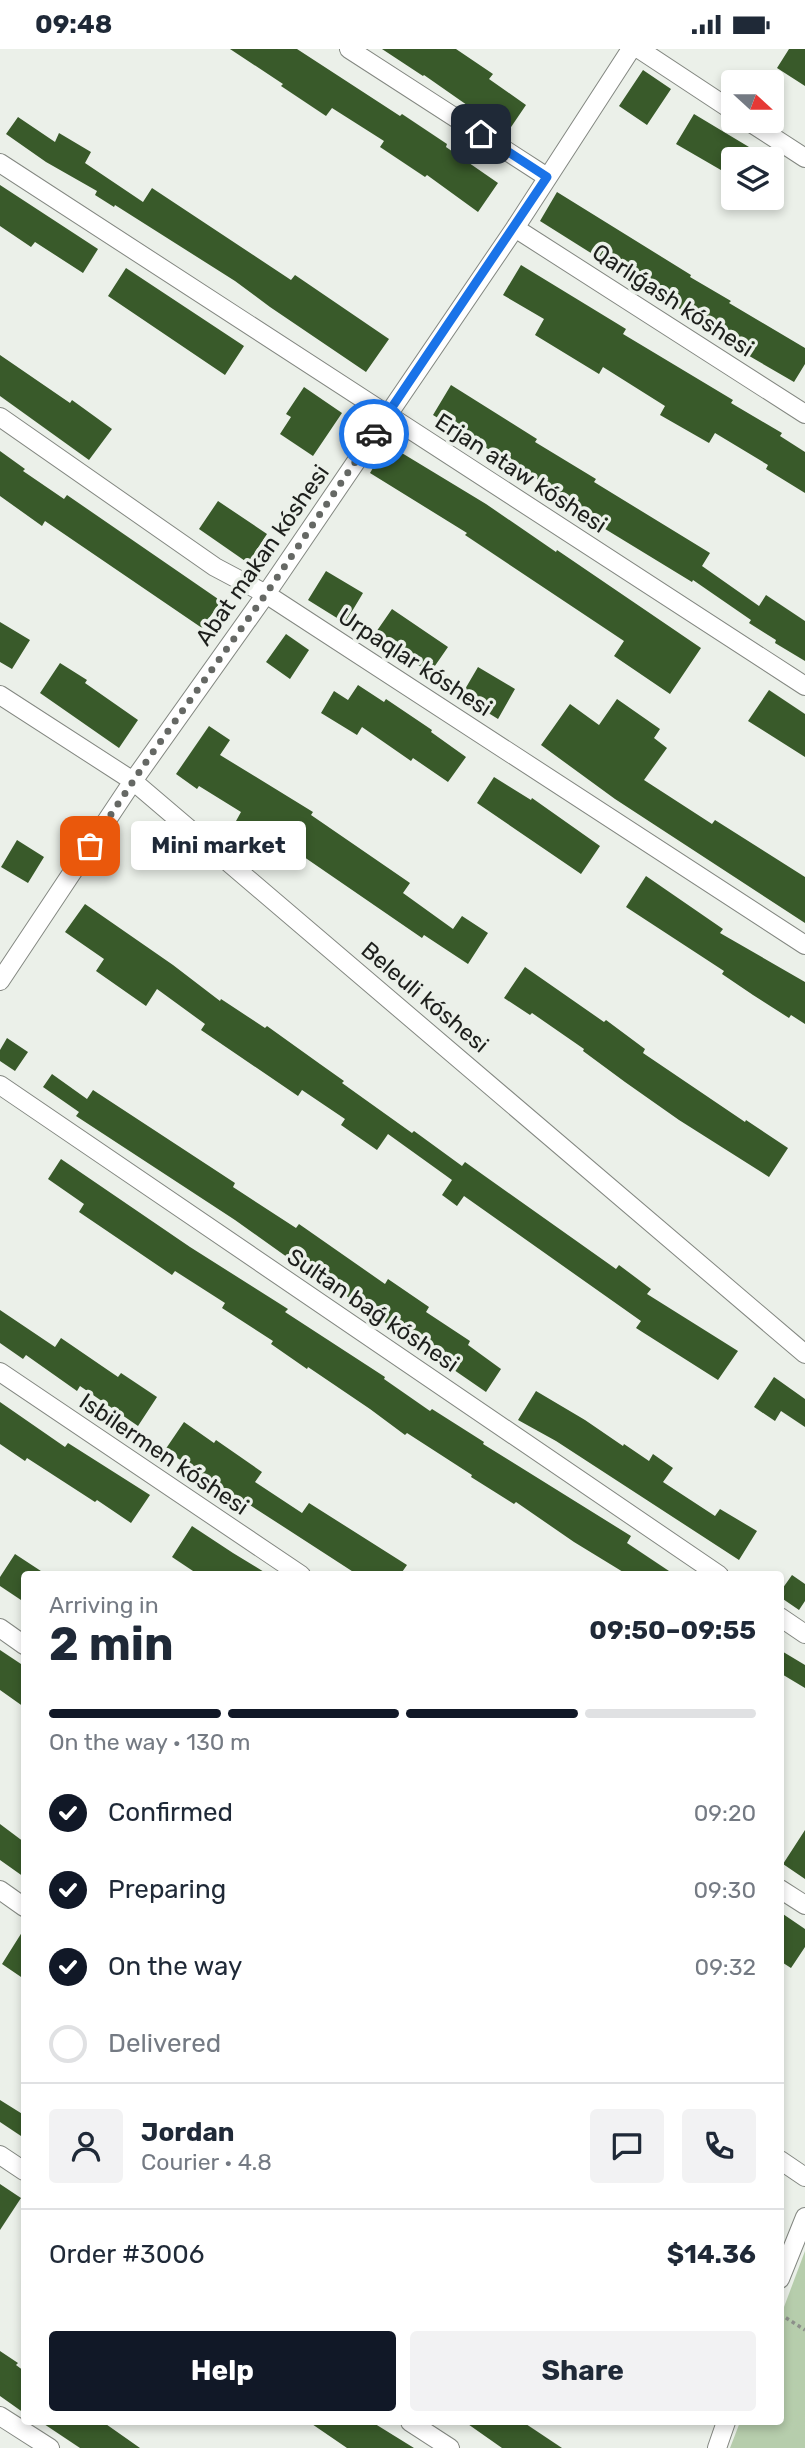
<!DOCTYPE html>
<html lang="en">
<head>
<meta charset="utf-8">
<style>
	body { margin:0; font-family:Rubik,sans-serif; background:#f2f2f3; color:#1f2937; height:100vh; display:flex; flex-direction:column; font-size:26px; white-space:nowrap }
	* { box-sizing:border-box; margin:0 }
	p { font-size:23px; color:#747a83 }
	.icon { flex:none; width:38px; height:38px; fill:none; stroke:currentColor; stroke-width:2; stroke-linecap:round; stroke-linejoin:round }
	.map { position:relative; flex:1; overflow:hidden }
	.side { position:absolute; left:21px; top:1522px; width:763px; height:854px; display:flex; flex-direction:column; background:#fff; border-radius:7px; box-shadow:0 4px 10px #0003 }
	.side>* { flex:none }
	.needle { width:46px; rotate:111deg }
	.tools { position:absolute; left:721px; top:21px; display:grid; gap:14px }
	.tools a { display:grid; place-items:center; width:63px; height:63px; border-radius:7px; background:#fff; box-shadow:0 4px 10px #0003; font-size:35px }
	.pin { position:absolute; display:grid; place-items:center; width:60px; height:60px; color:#fff; margin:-30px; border-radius:14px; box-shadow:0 4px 10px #0006 }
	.courier { position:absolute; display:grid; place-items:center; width:70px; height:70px; margin:-35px; border:5px solid #1a73e8; border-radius:50%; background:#fff; color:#222; box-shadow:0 2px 9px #0007 }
	.bubble { position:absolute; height:49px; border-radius:7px; background:#fff; box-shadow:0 4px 10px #0003; font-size:23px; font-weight:700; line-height:49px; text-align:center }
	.headline em { font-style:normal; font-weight:700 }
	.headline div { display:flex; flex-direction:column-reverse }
	.headline { display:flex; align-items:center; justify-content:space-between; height:119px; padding:0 28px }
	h1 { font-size:46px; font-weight:700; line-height:52px }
	.bar { display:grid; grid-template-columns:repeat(4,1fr); gap:10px 7px; align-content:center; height:84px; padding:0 28px }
	.bar i { height:9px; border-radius:5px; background:#e0e1e3 }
	.bar .active { background:#111827 }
	.bar p { grid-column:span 4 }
	.line { display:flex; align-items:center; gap:18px; padding:0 28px; border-top:2px solid #e0e1e3 }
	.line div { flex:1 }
	.round { display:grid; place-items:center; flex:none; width:74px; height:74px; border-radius:7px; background:#f2f2f3 }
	ol { padding:0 28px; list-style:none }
	li { display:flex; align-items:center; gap:21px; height:77px }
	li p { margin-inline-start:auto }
	li .icon { padding:7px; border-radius:50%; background:#111827; color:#fff; stroke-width:4 }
	li:last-child { color:#747a83 }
	li i { width:38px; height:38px; border:4px solid #e0e1e3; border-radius:50% }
	.action { display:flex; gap:14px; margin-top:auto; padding:14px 28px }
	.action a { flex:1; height:80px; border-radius:7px; background:#111827; color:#fff; font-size:28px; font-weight:700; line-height:80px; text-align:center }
	.action a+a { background:#f2f2f3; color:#1f2937 }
	.status { display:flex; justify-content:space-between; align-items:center; height:49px; padding:0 35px; background:#fff; direction:ltr }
	.status svg { height:19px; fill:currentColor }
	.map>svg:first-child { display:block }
	.green { fill:#b6cdac }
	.building { fill:#395a2a }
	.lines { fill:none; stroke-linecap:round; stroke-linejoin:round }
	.minor-casing { stroke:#838781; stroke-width:20 }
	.path { stroke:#8c908a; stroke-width:3.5; stroke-dasharray:3.5 3.5; stroke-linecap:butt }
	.minor { stroke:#fff; stroke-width:18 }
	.done { stroke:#656864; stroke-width:7; stroke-dasharray:0 12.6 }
	.route { stroke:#1a73e8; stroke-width:9 }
	.labels { text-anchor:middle; stroke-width:7; stroke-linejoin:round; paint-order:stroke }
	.street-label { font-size:23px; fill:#1d1f1c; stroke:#ebf0e9 }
</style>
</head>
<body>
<div class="status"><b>09:48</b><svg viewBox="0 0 49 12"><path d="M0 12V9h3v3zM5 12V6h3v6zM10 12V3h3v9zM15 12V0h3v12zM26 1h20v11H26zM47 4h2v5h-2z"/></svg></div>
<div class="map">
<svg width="805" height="2399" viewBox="0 0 805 2399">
	<rect width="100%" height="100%" fill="#ebf0e9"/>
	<path class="green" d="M805 2202V2399H730L740 2373H780L781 2266Z"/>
	<path class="building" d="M230 0H297L400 67 402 65 447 95 446 98 498 134 478 163 427 126 425 128 380 98 384 92 332 59 326 67 281 37 283 35Z
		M382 0H456L493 25 489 30 526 56 507 84 424 26 423 27Z
		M789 0H805V37L777 19Z
		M643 21 671 40 647 76 619 57Z
		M694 65 769 110H733V128L676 95Z
		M18 68 55 93 59 84 91 103 85 114 143 153 152 139 291 231 295 226 389 290 366 323 270 258 235 232 115 156 114 158 95 146 97 142 46 113 6 85Z
		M0 136 98 200 83 224 35 193 31 198 0 177Z
		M557 143 691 226 690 228 731 252 729 254 805 299V315L794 333 732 297 734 294 540 172Z
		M521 216 626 280 623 285 733 351 731 354 782 384 780 387 805 403V444L766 420 768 416 715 384 709 394 660 366 665 357 603 318 599 325 535 286 544 270 503 246Z
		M126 219 244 297 225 326 108 247Z
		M0 306 70 354 72 351 112 380 89 411 0 347Z
		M451 336 537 390 535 393 596 430 594 433 710 504 702 517 759 557 766 546 805 572V612L775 594 776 591 749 574 751 571 693 531 692 533 592 472 594 469 538 436 540 432 433 366Z
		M304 338 342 364 313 407 280 385 291 368 286 365Z
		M387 395 486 455 556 503 557 501 701 599 670 645 614 607 624 592 465 486 467 484 370 424Z
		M0 402 25 420 23 422 64 450 67 446 221 552 202 579 45 472 42 477 0 447Z
		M218 452 267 485 248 514 199 480Z
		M326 522 363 544 345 574 308 551Z
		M392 560 448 598 430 624 374 586Z
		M0 573 30 591 12 620 0 613Z
		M286 585 309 601 290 630 266 613Z
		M60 614 87 631 85 634 138 671 119 699 40 644Z
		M478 618 515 640 498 670 461 647Z
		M358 636 384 653 386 650 432 681 431 683 466 708 448 733 413 709 411 712 362 678 357 686 321 664 334 642 348 651Z
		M769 641 805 665V708L748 672Z
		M617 650 660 680 654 689 667 699 644 731 712 775 715 771 805 828V874L615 750 541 696 570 655 599 676Z
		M209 677 230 691 220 706 313 763 311 766 410 834 403 844 453 880 462 867 488 884 468 915 424 886 422 889 291 799 288 804 236 772 241 763 199 737 197 740 176 725Z
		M494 728 531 751 532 749 600 797 581 825 477 754Z
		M17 791 44 808 28 834 1 818Z
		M646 827 723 880 720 884 805 933V975L791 966 789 969 753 946 722 925 724 922 626 858Z
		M85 855 173 916 220 952 221 950 265 979 267 977 320 1015 344 1032 342 1034 412 1084 414 1082 462 1117 465 1113 616 1220 619 1216 651 1240 647 1245 738 1302 718 1331 636 1279 641 1272 464 1147 457 1157 442 1146 452 1131 388 1085 377 1101 341 1076 345 1070 302 1041 298 1047 201 981 205 975 157 940 146 957 96 922 104 910 65 883Z
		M525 918 604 973 606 971 645 1000 643 1004 745 1073 746 1071 788 1099 769 1128 679 1071 625 1033 583 1002 584 1000 532 964 530 966 504 949Z
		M7 989 28 1003 15 1022 0 1012V1001Z
		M52 1025 87 1050 93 1041 235 1134 233 1138 296 1179 299 1175 385 1235 388 1230 429 1258 426 1263 470 1292 468 1296 501 1320 486 1343 316 1226 315 1228 235 1171 76 1067 79 1063 43 1038Z
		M61 1110 190 1198 288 1260 285 1263 385 1328 384 1330 430 1362 432 1360 484 1393 483 1395 631 1487 627 1494 675 1526H628L574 1493 516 1453 514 1455 471 1428 472 1426 407 1384 405 1386 370 1360 308 1318 307 1320 271 1295 273 1292 222 1259 225 1254 175 1222 172 1226 79 1163 84 1155 48 1130Z
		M0 1261 55 1298 61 1289 118 1328 121 1324 157 1348 138 1377 80 1337 77 1342 26 1306 23 1310 0 1294Z
		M774 1328 805 1350V1378L781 1362 775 1372 754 1358Z
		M536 1342 585 1371 623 1397 624 1395 649 1412 653 1405 673 1419 663 1433 715 1467 720 1460 757 1482 739 1511 556 1392 518 1371Z
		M0 1353 65 1398 68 1394 150 1446 131 1474 97 1451 95 1453 27 1409 25 1412 0 1395Z
		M184 1373 214 1394 216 1391 262 1423 255 1433 302 1464 309 1454 407 1516 400 1526H358L165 1401Z
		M192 1477 233 1504 269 1526H199L172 1508Z
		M15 1505 47 1526H24V1553L0 1537V1528Z
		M792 1526 805 1535V1552L799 1561 780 1548V1543Z
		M0 1601 24 1617V1658L0 1641Z
		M780 1601 805 1616V1639L780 1624Z
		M0 1775 24 1793V1828L0 1811Z
		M805 1781V1830L783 1815Z
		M780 1863 805 1880V1898L791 1919 780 1912Z
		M24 1880V1930L2 1915Z
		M0 2051 24 2066V2089L0 2073Z
		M0 2135 21 2149 0 2181Z
		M0 2302 18 2314 16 2316 24 2322V2364L0 2347Z
		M41 2373H103L140 2399H80Z
		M309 2373H372L414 2399H347Z
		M465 2373H523L562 2399H502Z"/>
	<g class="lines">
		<g class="minor-casing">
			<path id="minor" d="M349 0 547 128
				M639 0 733 62
				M748 72 805 109
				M0 114 805 637
				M515 179 805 365
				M0 368 215 518 266 545 805 896
				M0 646 133 732 805 1305
				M0 932 133 732 266 545 515 179 631 0
				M0 1036 719 1526
				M0 1323 301 1526
				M780 1568 805 1585
				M0 1579 24 1596
				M780 1840 805 1856
				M0 1841 24 1858
				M0 2106 24 2122
				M780 2111 805 2128
				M780 2230 805 2168
				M0 2367 50 2399
				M410 2373 450 2399
				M717 2399 726 2373"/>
		</g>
		<path class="path" d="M780 2265 805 2281"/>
		<use href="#minor" class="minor"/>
	</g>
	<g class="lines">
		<path class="done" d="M90 797 146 713 266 545 374 385"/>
		<path class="route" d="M374 385 547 128 481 85"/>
	</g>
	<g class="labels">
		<g class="street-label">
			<text transform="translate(673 251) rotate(33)" y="8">Qarlıǵash kóshesi</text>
			<text transform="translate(521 424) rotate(33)" y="8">Erjan ataw kóshesi</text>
			<text transform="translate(262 506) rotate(-55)" y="8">Abat makan kóshesi</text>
			<text transform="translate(415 613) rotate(33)" y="8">Urpaqlar kóshesi</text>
			<text transform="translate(425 948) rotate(40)" y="8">Beleuli kóshesi</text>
			<text transform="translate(373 1261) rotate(34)" y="8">Sultan baǵ kóshesi</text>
			<text transform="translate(164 1405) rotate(34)" y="8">Isbilermen kóshesi</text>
		</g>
	</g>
</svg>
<div class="tools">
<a><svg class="needle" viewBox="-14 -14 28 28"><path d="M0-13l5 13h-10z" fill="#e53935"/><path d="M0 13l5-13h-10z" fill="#747a83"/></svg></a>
<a><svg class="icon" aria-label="layers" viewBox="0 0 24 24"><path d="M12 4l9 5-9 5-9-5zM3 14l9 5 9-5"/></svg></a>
</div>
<div class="pin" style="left:90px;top:797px;background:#ea580c"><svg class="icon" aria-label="bag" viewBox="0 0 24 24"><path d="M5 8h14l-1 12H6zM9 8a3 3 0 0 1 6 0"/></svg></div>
<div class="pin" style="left:481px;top:85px;background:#1f2937"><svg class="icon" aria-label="home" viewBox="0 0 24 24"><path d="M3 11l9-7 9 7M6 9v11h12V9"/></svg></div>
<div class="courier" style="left:374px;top:385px"><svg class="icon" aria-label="car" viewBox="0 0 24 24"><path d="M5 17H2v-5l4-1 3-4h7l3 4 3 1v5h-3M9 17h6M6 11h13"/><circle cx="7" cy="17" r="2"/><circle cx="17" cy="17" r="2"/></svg></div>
<div class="bubble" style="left:131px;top:772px;width:175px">Mini market</div>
<section class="side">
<div class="headline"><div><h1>2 min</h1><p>Arriving in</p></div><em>09:50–09:55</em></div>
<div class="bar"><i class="active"></i><i class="active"></i><i class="active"></i><i></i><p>On the way · 130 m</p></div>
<ol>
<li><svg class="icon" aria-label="check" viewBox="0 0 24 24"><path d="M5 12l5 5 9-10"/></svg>Confirmed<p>09:20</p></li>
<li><svg class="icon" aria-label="check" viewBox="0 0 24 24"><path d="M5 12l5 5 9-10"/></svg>Preparing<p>09:30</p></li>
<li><svg class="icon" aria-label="check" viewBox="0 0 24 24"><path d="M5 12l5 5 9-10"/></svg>On the way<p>09:32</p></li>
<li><i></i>Delivered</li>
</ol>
<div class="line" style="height:126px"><a class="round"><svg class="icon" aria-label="person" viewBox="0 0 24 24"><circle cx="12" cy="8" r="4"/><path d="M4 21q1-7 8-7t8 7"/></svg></a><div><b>Jordan</b><p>Courier · 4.8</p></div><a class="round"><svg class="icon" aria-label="chat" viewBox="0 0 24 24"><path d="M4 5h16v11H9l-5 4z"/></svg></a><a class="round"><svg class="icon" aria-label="phone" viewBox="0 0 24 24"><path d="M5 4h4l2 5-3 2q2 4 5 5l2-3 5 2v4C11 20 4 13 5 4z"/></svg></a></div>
<div class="line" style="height:91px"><div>Order #3006</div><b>$14.36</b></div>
<div class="action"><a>Help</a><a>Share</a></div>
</section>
</div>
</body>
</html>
